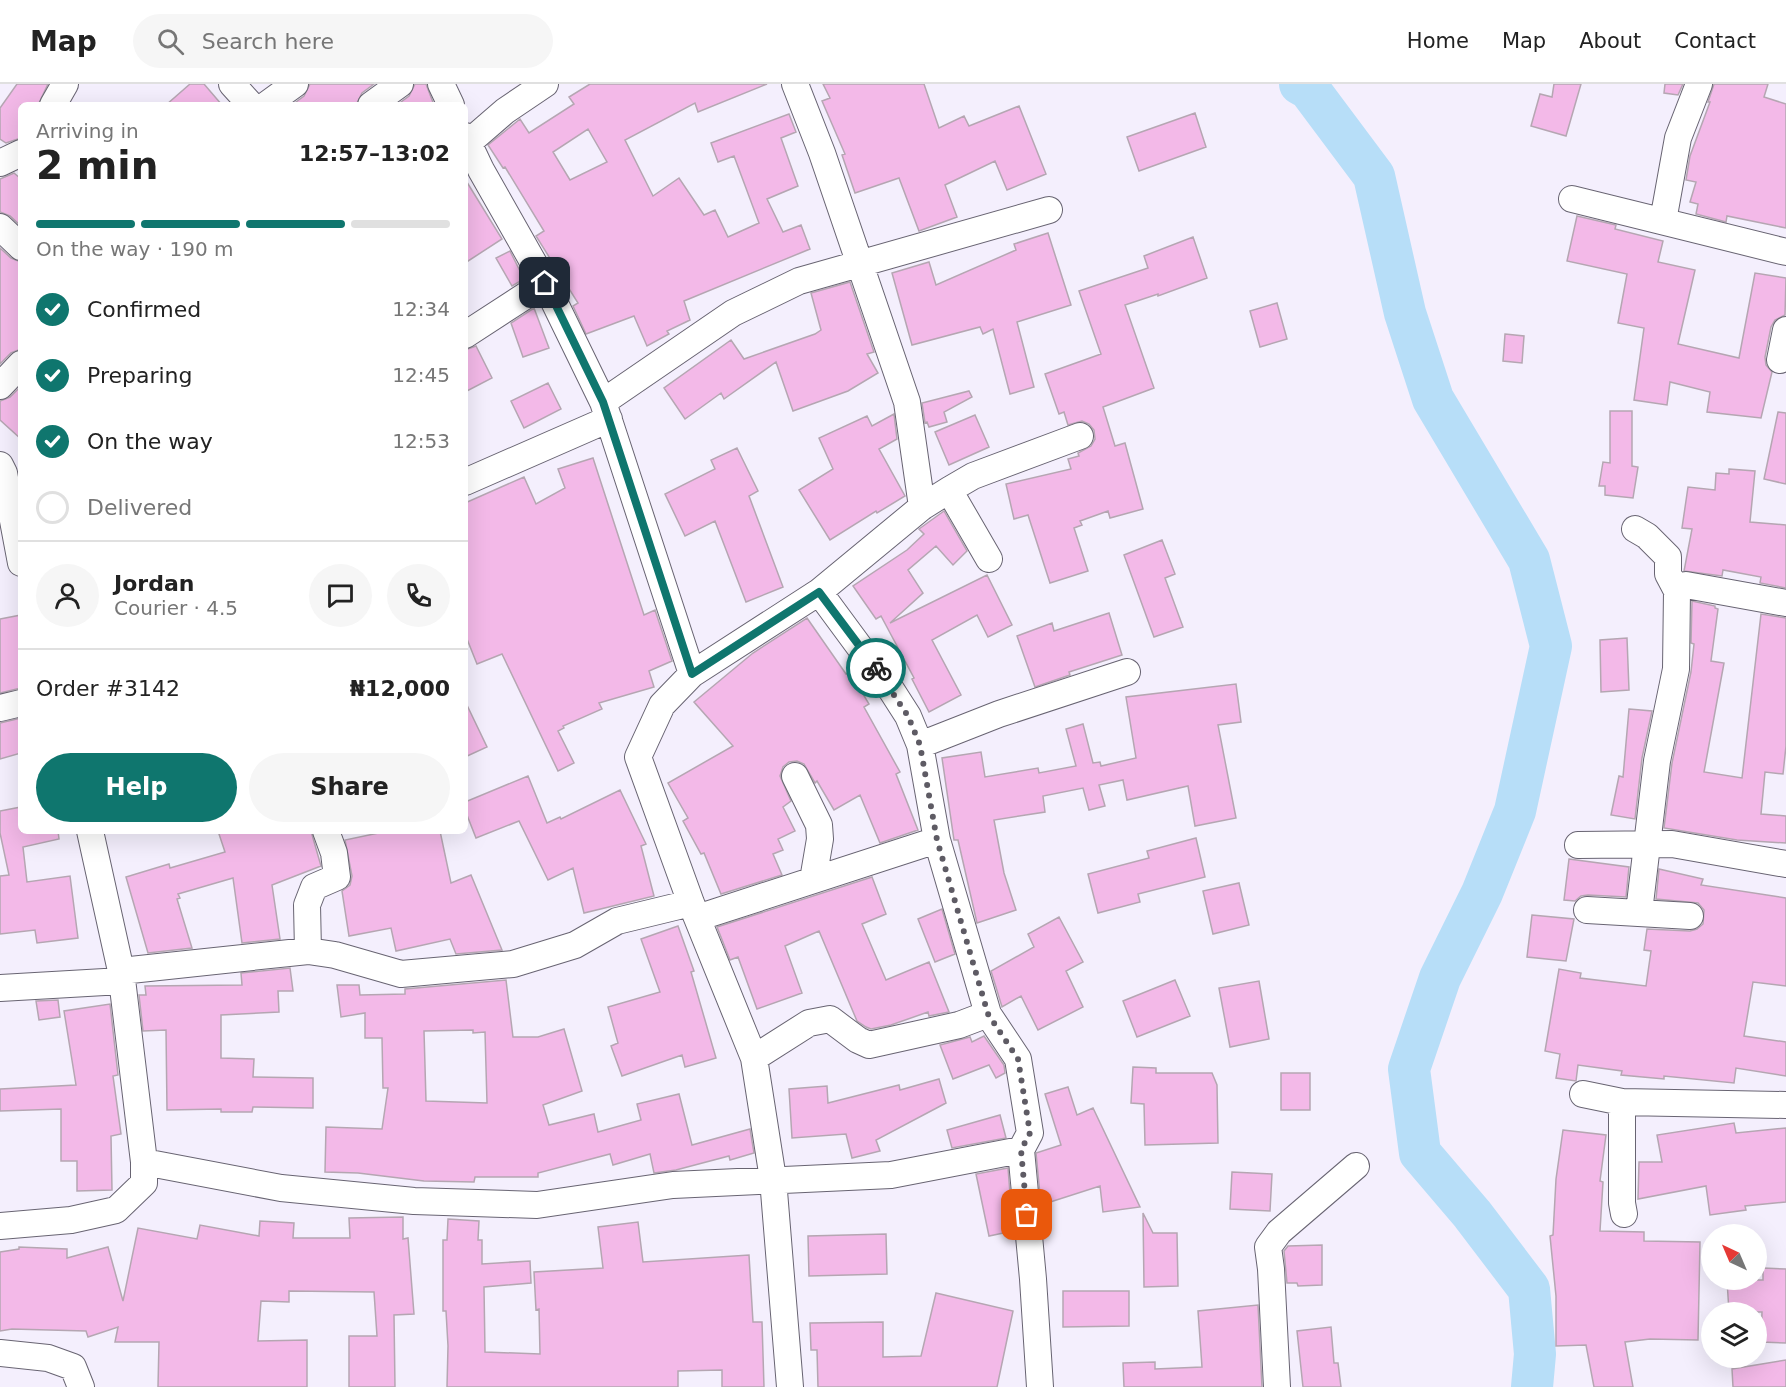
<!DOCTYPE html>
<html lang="en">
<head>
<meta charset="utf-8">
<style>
	body { margin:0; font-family:"DejaVu Sans",sans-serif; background:#f6f6f6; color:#222; height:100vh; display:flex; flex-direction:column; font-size:22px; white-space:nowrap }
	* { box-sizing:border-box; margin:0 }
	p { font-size:20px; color:#767676 }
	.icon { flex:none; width:33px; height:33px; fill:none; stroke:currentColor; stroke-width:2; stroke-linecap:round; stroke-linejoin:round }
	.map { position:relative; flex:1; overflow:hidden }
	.drawer { position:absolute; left:18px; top:18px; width:450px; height:732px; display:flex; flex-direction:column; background:#fff; border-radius:9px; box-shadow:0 6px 24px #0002 }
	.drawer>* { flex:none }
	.needle { width:39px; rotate:316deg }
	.buttons { position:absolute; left:1701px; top:1140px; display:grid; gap:12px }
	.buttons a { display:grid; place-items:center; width:66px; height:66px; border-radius:50%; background:#fff; box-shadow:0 6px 24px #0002; font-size:30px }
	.pin { position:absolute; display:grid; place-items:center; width:51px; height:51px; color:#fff; margin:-26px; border-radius:12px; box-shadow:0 3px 9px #0006 }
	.courier { position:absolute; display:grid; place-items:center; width:60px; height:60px; margin:-30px; border:4px solid #0f766e; border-radius:50%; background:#fff; color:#222; box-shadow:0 2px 8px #0007 }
	.overview em { font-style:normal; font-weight:600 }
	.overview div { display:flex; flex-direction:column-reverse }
	.overview { display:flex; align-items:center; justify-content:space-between; height:102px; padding:0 18px }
	h1 { font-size:39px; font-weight:600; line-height:45px }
	.bar { display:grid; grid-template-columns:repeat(4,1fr); gap:9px 6px; align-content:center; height:72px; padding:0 18px }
	.bar i { height:8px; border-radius:4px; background:#e0e0e0 }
	.bar .current { background:#0f766e }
	.bar p { grid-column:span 4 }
	.line { display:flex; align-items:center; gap:15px; padding:0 18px; border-top:2px solid #e0e0e0 }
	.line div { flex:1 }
	.round { display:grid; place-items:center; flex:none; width:63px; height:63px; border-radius:32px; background:#f6f6f6 }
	ol { padding:0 18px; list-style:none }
	li { display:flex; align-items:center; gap:18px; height:66px }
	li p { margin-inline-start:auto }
	li .icon { padding:6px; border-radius:50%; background:#0f766e; color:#fff; stroke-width:4 }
	li:last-child { color:#767676 }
	li i { width:33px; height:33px; border:3px solid #e0e0e0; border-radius:50% }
	.button { display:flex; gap:12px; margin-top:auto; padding:12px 18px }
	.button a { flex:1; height:69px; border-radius:36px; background:#0f766e; color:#fff; font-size:24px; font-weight:600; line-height:69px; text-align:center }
	.button a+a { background:#f6f6f6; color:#222 }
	header { display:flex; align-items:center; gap:36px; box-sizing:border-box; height:84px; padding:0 30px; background:#fff; border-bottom:2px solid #e0e0e0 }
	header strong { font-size:28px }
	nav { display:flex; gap:33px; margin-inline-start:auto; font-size:21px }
	.search { width:420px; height:54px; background:#f6f6f6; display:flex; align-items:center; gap:15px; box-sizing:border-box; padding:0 21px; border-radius:33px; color:#767676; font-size:22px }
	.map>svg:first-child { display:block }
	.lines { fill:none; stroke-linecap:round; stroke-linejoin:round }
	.river { stroke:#b7def8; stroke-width:42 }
	.building { fill:#f3b9e8; stroke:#b5a6b2; stroke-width:1.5; fill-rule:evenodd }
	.street-casing { stroke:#686472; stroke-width:28 }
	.street { stroke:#fff; stroke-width:26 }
	.done { stroke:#5e5b64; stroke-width:6; stroke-dasharray:0 10.8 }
	.route { stroke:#0f766e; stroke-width:8 }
</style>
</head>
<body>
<header>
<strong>Map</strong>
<div class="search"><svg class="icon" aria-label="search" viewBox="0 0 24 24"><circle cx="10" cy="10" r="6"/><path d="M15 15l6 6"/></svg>Search here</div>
<nav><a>Home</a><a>Map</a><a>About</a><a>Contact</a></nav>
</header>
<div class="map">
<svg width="1786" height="1303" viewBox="0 0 1786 1303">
	<rect width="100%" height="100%" fill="#f4effd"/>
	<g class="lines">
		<path class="river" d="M1300 0 1309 5 1374 92 1405 229 1433 315 1529 476 1551 562 1515 727 1482 809 1440 894 1409 985 1420 1069 1472 1130 1529 1205 1535 1270 1532 1303"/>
	</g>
	<path class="building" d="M17 0H48L38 21H21V54L6 59 0 55V24Z
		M190 0H204L222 21H166Z
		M310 0H374L362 9 356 21H292L304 12Z
		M415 0H426L434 21H397L409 12Z
		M590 0H767L698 28 695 19 625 56 653 112 679 94 704 131 715 126 728 153 759 139 734 72 718 78 711 59 789 30 796 48 781 54 798 102 767 115 783 148 801 141 810 165 684 217 690 236 667 247 669 250 647 262 634 232 586 250 573 222 578 219 536 152 544 147 505 83 503 84 488 61 520 35 529 49 574 20 569 13ZM588 45 607 78 570 96 553 68Z
		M823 0H924L939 44 964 32 969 42 1019 22 1046 90 1007 106 995 77 945 101 957 133 919 147 899 94 855 109 842 71 845 70 822 17 830 14Z
		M1554 0H1581L1566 52 1531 42 1540 10 1552 13Z
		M1665 0H1683L1678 11 1664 9Z
		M1714 0H1768L1764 13 1786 20V144L1727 132 1726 138 1696 130 1698 120 1690 118 1696 98 1686 96 1690 72 1710 18H1708Z
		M1195 29 1206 63 1139 87 1127 53Z
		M14 89 21 95V142L10 132 0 128V95Z
		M465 95 502 155 465 179Z
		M1577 132 1616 141 1615 145 1663 157 1658 178 1695 186 1678 260 1739 274 1755 189 1786 194 1785 231 1775 236 1771 243 1765 273 1766 281 1772 288 1761 334 1707 328 1710 308 1670 298 1667 321 1634 316 1644 244 1618 239 1627 190 1567 177Z
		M1048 149 1071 221 1017 238 1034 303 1010 310 993 245 983 250 980 243 912 261 892 189 929 178 936 201 1016 166 1014 160Z
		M1193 153 1207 194 1158 212V210L1125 221 1154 304 1103 323 1115 362 1125 359 1143 425 1110 434 1108 427 1080 437 1082 441 1074 444 1088 487 1050 499 1028 431 1014 435 1006 400 1071 385 1068 375 1079 372 1078 369 1091 362 1095 355 1094 346 1089 340 1082 337 1068 341 1064 328 1059 330 1045 290 1101 270 1079 207 1148 184 1144 172Z
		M0 164 11 174 21 178V265L11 269 0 280Z
		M510 167 524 195 512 202 496 174Z
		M850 198 874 268 867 270 878 289 848 307 793 327 776 278 724 315 721 309 685 335 664 304 731 256 744 275 815 250 821 246 811 209Z
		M1277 219 1287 255 1260 263 1250 227Z
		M534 224 549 264 523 273 511 239Z
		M1505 250 1524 252 1522 279 1503 277Z
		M476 262 492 294 465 308V266Z
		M548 299 561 325 524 344 511 317Z
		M21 302V355L0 336V317L10 313Z
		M969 307 972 313 944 328 947 338 929 343 927 338 925 339 922 319Z
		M1610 327H1632V382L1638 383 1633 414 1605 411V402H1599L1603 378 1610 379Z
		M1778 328 1786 329V400L1764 395Z
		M894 330 897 355 879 365 905 412 877 429 876 427 830 456 799 406 833 385 819 354 867 332 872 342Z
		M975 331 989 363 949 381 935 348Z
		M737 364 758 407 749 412 783 503 746 518 715 437 685 452 665 410 715 385 711 376Z
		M593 374 644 531 655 526 672 577 649 587 654 603 599 619 602 625 563 642 564 644 558 647 574 679 558 687 502 570 477 580 465 550V419L524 393 536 420 565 404 558 385Z
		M1729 385 1755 387 1750 438 1786 441V504L1760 499 1761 493 1723 486 1722 492 1684 487 1692 445 1682 444 1688 403 1715 406 1716 389 1729 390Z
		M944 427 967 467 953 481 936 462 908 486 923 509 890 539 987 491 1012 541 988 553 977 531 932 556 961 611 929 628 912 595 914 594 881 532 876 535 853 502 907 466 924 450 919 445Z
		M1162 456 1175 490 1165 494 1183 543 1154 553 1124 471Z
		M1692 517 1715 522V524L1718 525 1711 577 1724 579 1704 688 1742 694 1761 530 1786 534V662L1783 690 1765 688 1761 730 1786 732V759L1737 756 1664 744 1672 679 1691 588 1694 560 1691 559Z
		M1109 529 1122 571 1069 588 1070 591 1035 603 1017 552 1052 539 1054 547Z
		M21 531V604L0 609V535Z
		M807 534 846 590 850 588 869 620 864 623 900 688 896 690 918 746 880 759 860 711 834 726 817 697 815 699 804 680 797 677 789 678 783 683 780 692 791 717 783 723 795 747 778 755 783 766 773 770 782 791 721 810 704 769 701 770 683 737 688 734 668 699 733 662 694 618 753 569Z
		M1627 554 1629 606 1601 608 1600 556Z
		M1236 600 1241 638 1218 641 1236 734 1195 742 1188 702 1127 716 1123 696 1099 701 1105 722 1089 726 1083 704 1043 712 1045 728 994 736 1004 789 1016 826 977 839 958 756H954L942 674 981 668 985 693 1038 684 1039 689 1076 682 1066 645 1083 640 1093 679 1100 678 1101 682 1136 674 1126 613Z
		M465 617 487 663 465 673Z
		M1629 625 1652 627 1642 674 1635 735 1611 731 1619 692 1623 693Z
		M21 634V669L0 675V639Z
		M528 692 547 739 560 733 561 735 620 706 646 760 641 762 654 812 584 829 573 784 548 796 519 737 476 754 465 726V718Z
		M21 723V747H58L59 755 23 763 27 798 70 792 78 854 37 859 35 846 0 850V792L9 791 0 749V727Z
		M218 747H311L321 782 272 801 280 855 242 859 233 794 178 810 180 814 177 815 192 864 148 869 126 793 169 780 170 784 225 768Z
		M388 747H440L451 799 471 791 502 866 456 870 450 855 396 867 391 844 349 852 342 807 350 801 352 792 345 756Z
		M1196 754 1205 793 1138 810 1140 818 1098 829 1088 790 1149 774 1147 767Z
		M1569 775 1629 783 1626 813 1588 811 1581 812 1575 817 1564 816Z
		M1659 785 1703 795 1701 801 1786 814V902L1753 898 1744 952 1786 958V992L1736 984 1734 999 1664 992V995L1621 991 1622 987 1578 981 1576 997 1556 994 1560 970 1545 967 1559 885 1581 889 1580 894 1646 902 1651 867 1644 866 1647 845 1690 847 1697 845 1703 840 1704 826 1698 819 1656 815Z
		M872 793 886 830 862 840 886 896 929 878 949 928 929 932 928 928 891 941 871 945 866 943 857 937 819 847 785 862 802 909 757 925 738 873 730 876 717 843Z
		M1239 799 1249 841 1213 850 1203 807Z
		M942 825 955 870 935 878 918 835Z
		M1532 831 1574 835 1566 877 1527 873Z
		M1059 833 1083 878 1066 887 1083 923 1038 946 1021 912 1002 923 991 887 1034 863 1028 850Z
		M678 842 694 887 691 888 716 974 685 983 682 971 622 992 611 962 618 959 608 923 660 908 641 855Z
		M290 884 293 907H278L279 928 221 931V974L254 975 253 993 313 994V1024L253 1023 252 1028H221V1025L167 1026 166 946 143 947 139 911H146L145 902 242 901 241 889Z
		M506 896 513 953H538L564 945 582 1007 543 1021 549 1041 594 1030 598 1048 641 1036 637 1020 679 1010 692 1061 750 1045 754 1069 730 1076 729 1072 676 1086 654 1089 650 1070 613 1081 610 1070 538 1089V1093H475L474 1098 424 1097 358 1089 325 1088 326 1043 382 1045 388 1004H383L382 954H365V929L341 933 337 901H359L360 911 405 910V905ZM473 946V949L485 948 487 1019 426 1017 424 947Z
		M1175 896 1190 932 1137 953 1123 917Z
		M1259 897 1269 955 1230 963 1219 904Z
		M58 916 60 933 39 936 36 917Z
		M110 920 118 991 113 992 121 1050 111 1052 112 1106 77 1107V1077H61V1025L0 1027V1005L76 1001 64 927Z
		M984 952 1004 981 1005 989 996 994 989 981 953 995 940 961 970 953 972 958Z
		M1133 983 1156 984V989H1212L1217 1001 1218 1059 1145 1061 1144 1020 1131 1019Z
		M1281 989H1310V1026H1281Z
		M939 995 946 1019 876 1056 880 1067 852 1074 846 1050 792 1054 789 1005 827 1002 828 1019 899 1001 900 1006Z
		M1068 1003 1077 1031 1093 1024 1140 1123 1103 1128 1100 1102 1041 1121 1036 1069 1061 1061 1045 1010Z
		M1000 1031 1006 1054 952 1064 947 1046Z
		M1734 1039 1736 1049 1786 1044V1118L1745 1122 1746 1126 1710 1131 1706 1102 1638 1115 1639 1078H1662L1657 1051Z
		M1563 1046 1606 1051 1600 1097 1603 1098 1600 1147 1644 1148V1157L1700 1158 1698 1256 1650 1255 1625 1258 1633 1303H1594L1586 1261 1556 1262V1212L1550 1152 1553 1151 1556 1095Z
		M1008 1084 1013 1147 989 1152 976 1090Z
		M1232 1088 1272 1090 1270 1127 1230 1125Z
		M1143 1129 1153 1149H1177L1178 1202 1144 1203Z
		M403 1133V1155L408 1154 414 1230 394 1231 395 1303H349V1252H377L374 1208 289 1207V1218L261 1217 258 1257 307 1256V1303H158L159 1258H115L118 1243 88 1253 86 1247 12 1245 0 1247V1168L19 1165V1163L67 1165V1174L108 1163 123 1217 138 1144 197 1155 200 1141 259 1152 260 1137 294 1139 293 1154H350L349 1134Z
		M448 1135 479 1137 478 1156H482V1180L530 1177 531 1199 484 1203 485 1268 540 1270 539 1225 536 1226 534 1188 603 1184 598 1143 638 1138 643 1178 749 1171 753 1238H762L764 1303H722V1286L678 1287V1303H447L448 1262 446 1227H443V1156H447Z
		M886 1150 887 1190 809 1192 808 1152Z
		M1322 1161V1201L1298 1202 1297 1199H1287L1284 1167 1288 1162Z
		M1763 1184 1786 1185V1259L1761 1258 1762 1228H1729L1727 1196H1763Z
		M1063 1207H1129V1242L1063 1243Z
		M936 1209 1013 1227 997 1303H818L817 1266H811L810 1239 883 1238V1273L921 1272Z
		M1258 1221 1262 1303H1124L1123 1279 1155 1278V1285L1202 1283 1198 1227Z
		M1331 1243 1334 1279H1338L1341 1303H1303L1297 1247Z
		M1786 1276V1303H1733L1732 1285Z"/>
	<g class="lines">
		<g class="street-casing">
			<path id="street" d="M232 0 251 21
				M441 0 451 21
				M795 0 822 69 907 318 922 423
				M53 21 65 0
				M266 21 295 0
				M371 21 400 0
				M465 52 481 86 545 199 603 318 692 590
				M468 59 505 27 545 0
				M0 79 21 69
				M1572 115 1786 168
				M1663 137 1678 54 1699 0
				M0 143 21 163
				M465 251 545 199
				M1780 276 1786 246
				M0 302 21 280
				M603 318 733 229 799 197 1049 126
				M0 381 4 389 21 479
				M465 398 609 335
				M949 406 989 475
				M1635 445 1647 452 1668 473V490L1677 507 1676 585 1657 677 1639 828
				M1677 507 1686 501 1786 519
				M819 508 892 607 908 632 920 661 937 756 988 930 1018 975 1030 1049 1021 1066 1033 1195 1040 1303
				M0 624 21 619
				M920 661 999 630 1127 588
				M795 692 819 741 820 755 813 796
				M1578 761 1672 760 1786 780
				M1587 826 1690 832
				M697 834 937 756
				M308 867 307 821 314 803 337 793 334 769 326 747
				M121 887 308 867 335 871 401 890 513 880 575 861 617 837 691 819
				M0 904 122 897
				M754 974 809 939 830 935 858 956 869 961 959 941 988 930
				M1583 1010 1622 1018 1786 1021
				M1622 1018V1119L1624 1130
				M144 1078 281 1104 414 1117 537 1121 673 1101 891 1091 1021 1066
				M0 1142 71 1136 116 1126 144 1099V1078L121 887 90 747
				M0 1269 48 1274 73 1283 81 1303
				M790 1303 773 1095 754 974 691 819 638 673 662 621 692 590 819 508 922 423 949 406 973 392 1080 352
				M1277 1303 1271 1185 1268 1163 1279 1148 1356 1082"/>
		</g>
		<use href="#street" class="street"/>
	</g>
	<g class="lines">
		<path class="done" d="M876 584 908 632 920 661 937 756 988 930 1018 975 1030 1049 1021 1066 1027 1131"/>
		<path class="route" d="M545 199 603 318 692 590 819 508 876 584"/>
	</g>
</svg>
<div class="buttons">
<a><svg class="needle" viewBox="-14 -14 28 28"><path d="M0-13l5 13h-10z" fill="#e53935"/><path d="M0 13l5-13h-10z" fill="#767676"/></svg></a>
<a><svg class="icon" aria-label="layers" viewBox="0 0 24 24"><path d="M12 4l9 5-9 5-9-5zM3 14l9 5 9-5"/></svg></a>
</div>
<div class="pin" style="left:1027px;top:1131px;background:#ea580c"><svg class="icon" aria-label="bag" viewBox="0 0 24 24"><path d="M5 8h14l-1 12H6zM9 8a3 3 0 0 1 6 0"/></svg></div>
<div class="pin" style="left:545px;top:199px;background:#1f2937"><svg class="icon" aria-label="home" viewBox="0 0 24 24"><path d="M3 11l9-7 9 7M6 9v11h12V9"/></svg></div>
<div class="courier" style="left:876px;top:584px"><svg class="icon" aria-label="bike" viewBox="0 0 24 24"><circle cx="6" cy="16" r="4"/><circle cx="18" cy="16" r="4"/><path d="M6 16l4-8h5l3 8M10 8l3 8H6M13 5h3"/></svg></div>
<section class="drawer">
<div class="overview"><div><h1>2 min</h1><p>Arriving in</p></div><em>12:57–13:02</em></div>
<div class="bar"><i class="current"></i><i class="current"></i><i class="current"></i><i></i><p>On the way · 190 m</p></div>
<ol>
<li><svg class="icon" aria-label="check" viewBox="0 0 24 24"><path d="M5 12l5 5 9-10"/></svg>Confirmed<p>12:34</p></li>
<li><svg class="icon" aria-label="check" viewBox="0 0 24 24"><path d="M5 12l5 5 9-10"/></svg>Preparing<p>12:45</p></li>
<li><svg class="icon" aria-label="check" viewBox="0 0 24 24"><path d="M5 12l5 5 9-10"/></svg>On the way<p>12:53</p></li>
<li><i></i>Delivered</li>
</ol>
<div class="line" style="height:108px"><a class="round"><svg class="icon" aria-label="person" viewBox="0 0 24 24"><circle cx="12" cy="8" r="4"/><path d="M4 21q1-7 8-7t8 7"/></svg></a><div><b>Jordan</b><p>Courier · 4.5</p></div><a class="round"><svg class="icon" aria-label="chat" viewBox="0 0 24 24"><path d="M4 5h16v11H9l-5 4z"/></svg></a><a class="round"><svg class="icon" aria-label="phone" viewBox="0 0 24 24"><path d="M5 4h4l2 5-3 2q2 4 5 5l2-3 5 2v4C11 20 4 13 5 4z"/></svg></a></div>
<div class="line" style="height:78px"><div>Order #3142</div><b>₦12,000</b></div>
<div class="button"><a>Help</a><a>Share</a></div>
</section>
</div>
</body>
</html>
